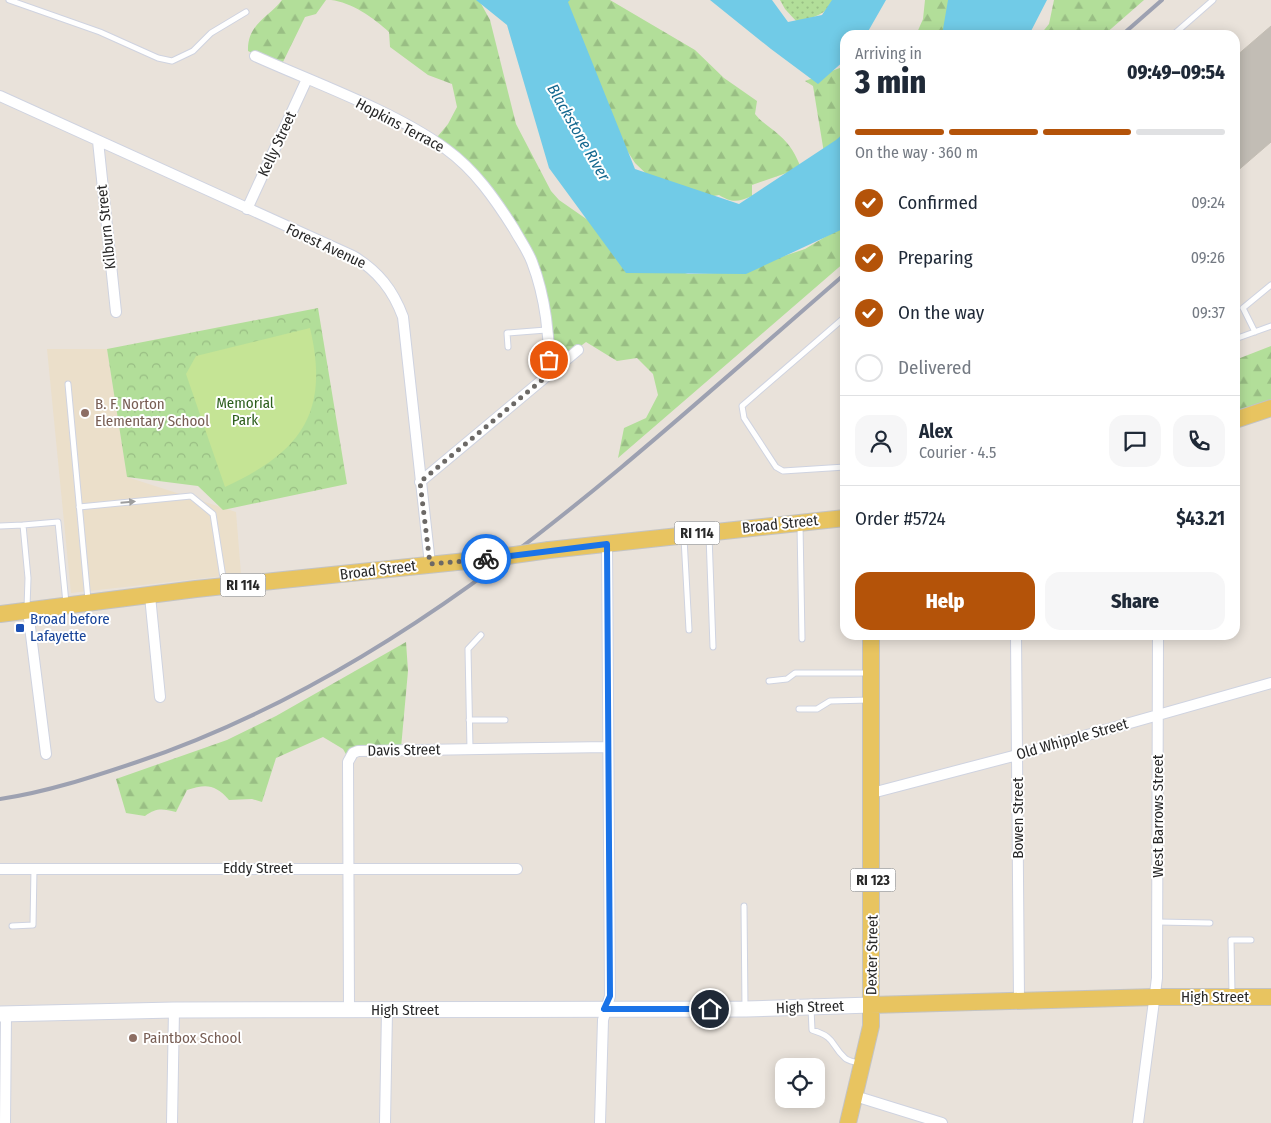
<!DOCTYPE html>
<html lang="en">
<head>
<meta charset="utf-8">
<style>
	body { margin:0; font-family:"Fira Sans Condensed",sans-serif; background:#f6f6f7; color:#1f2937; height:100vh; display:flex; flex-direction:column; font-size:19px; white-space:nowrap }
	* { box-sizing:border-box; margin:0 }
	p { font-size:16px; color:#747a83 }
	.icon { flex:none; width:28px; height:28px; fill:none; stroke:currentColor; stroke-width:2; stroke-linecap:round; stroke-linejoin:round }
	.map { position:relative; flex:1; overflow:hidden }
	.panel { position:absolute; left:840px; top:30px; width:400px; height:610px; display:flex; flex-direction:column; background:#fff; border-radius:15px; box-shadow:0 2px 12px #0003 }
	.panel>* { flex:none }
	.buttons { position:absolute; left:775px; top:1058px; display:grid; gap:10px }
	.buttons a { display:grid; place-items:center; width:50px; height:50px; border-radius:10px; background:#fff; box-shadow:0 2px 12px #0003; font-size:25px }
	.pin { position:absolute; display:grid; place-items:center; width:42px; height:42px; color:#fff; margin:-21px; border:2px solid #fff; border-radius:50%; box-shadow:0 1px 5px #0007 }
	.courier { position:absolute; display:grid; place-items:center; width:50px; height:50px; margin:-25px; border:4px solid #1a73e8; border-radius:50%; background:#fff; color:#222; box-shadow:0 1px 6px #0007 }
	.headline em { font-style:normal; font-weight:800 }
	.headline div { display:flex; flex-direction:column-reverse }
	.headline { display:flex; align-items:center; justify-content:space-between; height:85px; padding:0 15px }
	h1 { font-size:32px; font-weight:800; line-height:38px }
	.bar { display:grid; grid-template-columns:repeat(4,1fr); gap:8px 5px; align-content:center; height:60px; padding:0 15px }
	.bar i { height:6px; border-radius:4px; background:#e0e1e3 }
	.bar .active { background:#b45309 }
	.bar p { grid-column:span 4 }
	.line { display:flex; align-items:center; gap:12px; padding:0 15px; border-top:1px solid #e0e1e3 }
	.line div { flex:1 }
	.round { display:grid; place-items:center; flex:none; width:52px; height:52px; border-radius:15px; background:#f6f6f7 }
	ol { padding:0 15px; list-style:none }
	li { display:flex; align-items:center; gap:15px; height:55px }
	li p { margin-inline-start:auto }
	li .icon { padding:5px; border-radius:50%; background:#b45309; color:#fff; stroke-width:4 }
	li:last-child { color:#747a83 }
	li i { width:28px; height:28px; border:2px solid #e0e1e3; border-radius:50% }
	.button { display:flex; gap:10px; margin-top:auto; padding:10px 15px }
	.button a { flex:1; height:58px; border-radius:15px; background:#b45309; color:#fff; font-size:20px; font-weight:800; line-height:58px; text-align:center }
	.button a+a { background:#f6f6f7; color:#1f2937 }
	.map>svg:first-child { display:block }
	.education { fill:#ebdfca }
	.grass { fill:url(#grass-dots) }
	.forest { fill:url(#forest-firs) }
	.park { fill:url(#park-crowns) }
	.pitch { fill:#c5e495 }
	.water { fill:#71cbe7 }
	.shadow { fill:#0003 }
	.building { fill:#c2bdb5; stroke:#c4beb4 }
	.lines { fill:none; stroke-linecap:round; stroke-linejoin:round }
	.lane-casing { stroke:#cfd3e0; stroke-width:7 }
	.street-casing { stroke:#cfd3e0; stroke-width:12 }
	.secondary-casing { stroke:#cfd3e0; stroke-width:17 }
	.primary-casing { stroke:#c3c3c3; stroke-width:18 }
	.lane { stroke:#fff; stroke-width:5 }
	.street { stroke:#fff; stroke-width:10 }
	.secondary { stroke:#fff; stroke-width:15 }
	.primary { stroke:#e8c460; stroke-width:16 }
	.rail { stroke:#9da1b1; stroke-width:4 }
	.primary-bridge-casing { stroke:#c3c3c3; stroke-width:18; stroke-linecap:butt }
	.primary-bridge { stroke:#e8c460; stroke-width:16 }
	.oneway { fill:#9e9e9e }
	.done { stroke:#6c6966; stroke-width:5; stroke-dasharray:0 9 }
	.route { stroke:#1a73e8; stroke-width:6 }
	.education-dot { fill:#8d6e63; stroke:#fff; stroke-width:2 }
	.transit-dot { fill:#1a4fb4; stroke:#fff; stroke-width:2 }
	.labels { text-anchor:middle; stroke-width:4; stroke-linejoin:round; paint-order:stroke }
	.shield { fill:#fff; stroke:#686868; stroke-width:1 }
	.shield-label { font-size:14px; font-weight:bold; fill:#282828 }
	.street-label { font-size:15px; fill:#282828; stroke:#fff }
	.park-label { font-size:15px; fill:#2d5f1d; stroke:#fff }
	.education-label { font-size:15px; fill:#785e54; stroke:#fff; text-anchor:start }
	.transit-label { font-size:15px; fill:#164399; stroke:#fff; text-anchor:start }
	.water-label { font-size:16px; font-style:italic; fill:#14688f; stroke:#fff }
</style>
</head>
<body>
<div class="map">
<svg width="1271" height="1123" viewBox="0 0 1271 1123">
	<defs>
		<pattern id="grass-dots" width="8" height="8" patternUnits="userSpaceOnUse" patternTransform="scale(1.25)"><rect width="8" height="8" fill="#b2de99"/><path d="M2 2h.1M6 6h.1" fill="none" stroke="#99be84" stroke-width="1.8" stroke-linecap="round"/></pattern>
		<pattern id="forest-firs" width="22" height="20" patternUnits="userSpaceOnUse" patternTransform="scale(1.25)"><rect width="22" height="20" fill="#b2de99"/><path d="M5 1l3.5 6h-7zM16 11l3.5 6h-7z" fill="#99be84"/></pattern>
		<pattern id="park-crowns" width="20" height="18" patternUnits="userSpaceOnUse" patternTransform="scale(1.25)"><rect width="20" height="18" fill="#b2de99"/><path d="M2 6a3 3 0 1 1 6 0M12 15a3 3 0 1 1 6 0" fill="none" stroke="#99be84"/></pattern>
	</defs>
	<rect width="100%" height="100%" fill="#e9e2da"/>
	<path class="education" d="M47 349H107L127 477 236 512 241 574 71 593Z"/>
	<path class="grass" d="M780 0H837C826 14 813 18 797 22L785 9Z"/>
	<path class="forest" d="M282 0H326L316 14 305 17 282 64 278 65 248 51C247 24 268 18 282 0Z
		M331 0H479L490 20 516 124 551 191 559 200 644 259 688 274 718 273 760 264 805 249 845 225V262L618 458 624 428 646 418 658 395 653 374 637 358 617 361 586 342 553 367 551 349 530 263 488 191 433 142 448 124 457 107 452 84 428 75 390 47 389 32C374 18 351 2 331 0Z
		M564 0H610L695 50 724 78 757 101 755 114C762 123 770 127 779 135 790 144 796 155 801 168L752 185V196C738 202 732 203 719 195L708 197 663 190 635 163 598 105Z
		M925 0H968L956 35H916L923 19Z
		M1054 0H1144L1104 35H1040L1049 24Z
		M845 66V152L825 159 813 86 805 81Z
		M1271 346V400L1235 415V360Z
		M406 642 408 671 401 748 347 756 343 749 323 737 276 758 262 802 252 799 229 800C215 784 206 784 187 790L176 812C163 809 157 807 145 816L126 813 116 779 227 740 276 716Z"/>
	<path class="park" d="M318 308 347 484 223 510 198 486 127 477 107 349Z"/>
	<path class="pitch" d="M310 328C330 413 301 452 225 487L186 374 196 356Z"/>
	<path class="water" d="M476 0H570L568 2 635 169 739 204 836 140 845 132V228L746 274 626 273 549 168 507 25Z
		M710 0H772L788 22 822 15 832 0H886L866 35H845V60L818 84 771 49Z
		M948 0H1047L1029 35H942Z"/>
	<path class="shadow" d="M845 400V408L841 404Z"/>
	<path class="building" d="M1271 26V142L1235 173V57Z"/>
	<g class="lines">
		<g class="lane-casing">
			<path id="lane" d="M9 0 100 32 158 58 172 61 193 51 211 33 246 12
				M1173 35 1213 0
				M845 317 742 406 744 418 776 467 783 471 845 467
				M1255 332 1243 308 1271 285
				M1235 339 1271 326
				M508 347 507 333 546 330
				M68 384 88 600
				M79 507 191 496 213 514 224 584
				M23 525 58 522 66 603
				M800 525 802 639
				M0 526 23 525 28 578 27 608
				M709 535 713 647
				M684 538 689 630
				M769 681 787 679 795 673H868
				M799 709H817L830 701 869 700
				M469 720H505
				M470 749 468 649 481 635
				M744 906 745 1008
				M1158 922 1210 923
				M12 926 33 925 34 869
				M1232 993 1231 940H1251
				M811 1008 812 1030C837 1038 829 1043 845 1058 848 1061 856 1062 860 1064"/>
		</g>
		<g class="street-casing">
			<path id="street" d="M255 56C315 83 394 111 446 149 475 170 495 199 514 229 520 240 528 251 532 262 545 296 551 339 548 375
				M0 96 353 256C378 271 393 290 403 317L430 564
				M98 141 116 312
				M247 209 307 79
				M420 482 578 350
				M150 596 160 697
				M28 611 46 754
				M1016 635 1019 1000
				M872 793 1017 755 1271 683
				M0 869H517
				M349 1010 348 762 353 753 358 751 608 747
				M855 1096 942 1123
				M5 1123 6 1014
				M172 1123 174 1010
				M385 1123 387 1011
				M600 1123 603 1020 610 996 607 544
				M1138 1123 1157 978 1158 635"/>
		</g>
		<g class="secondary-casing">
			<path id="secondary" d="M0 1014 174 1010 746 1009 871 1005"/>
		</g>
		<g class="primary-casing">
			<path id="primary" d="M1235 420 1271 408
				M549 550 845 518
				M0 614 196 589 486 559
				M871 1005 1155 997H1271
				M848 1123 871 1026V635"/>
		</g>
		<use href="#lane" class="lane"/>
		<use href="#street" class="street"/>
		<use href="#secondary" class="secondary"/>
		<use href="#primary" class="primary"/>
		<path class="rail" d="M1122 35 1162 0
			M0 799C47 792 92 777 137 762 414 669 628 461 845 274"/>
		<g class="primary-bridge-casing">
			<path id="primary-bridge" d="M486 559 549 550"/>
		</g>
		<use href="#primary-bridge" class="primary-bridge"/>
	</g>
	<defs><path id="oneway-solid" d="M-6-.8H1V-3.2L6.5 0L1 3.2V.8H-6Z" transform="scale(1.25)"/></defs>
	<use class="oneway" href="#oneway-solid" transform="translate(128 502) rotate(-5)"/>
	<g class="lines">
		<path class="done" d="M486 559 430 564 420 482 542 380 548 374 549 360"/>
		<path class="route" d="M486 559 607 544 610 996 604 1009H710"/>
	</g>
	<g class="education-dot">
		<circle cx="85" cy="413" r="5"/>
		<circle cx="133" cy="1038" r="5"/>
	</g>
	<rect class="transit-dot" x="15" y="623" width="10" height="10" rx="2.5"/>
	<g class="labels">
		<g class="shield">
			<rect x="674.5" y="521.5" width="45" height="23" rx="4"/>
			<rect x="220.5" y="573.5" width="45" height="23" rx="4"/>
			<rect x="850.5" y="868.5" width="45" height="23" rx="4"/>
		</g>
		<g class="shield-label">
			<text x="697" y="538">RI 114</text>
			<text x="243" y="590">RI 114</text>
			<text x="873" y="885">RI 123</text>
		</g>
		<g class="street-label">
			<text transform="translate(400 125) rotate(28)" y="5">Hopkins Terrace</text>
			<text transform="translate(277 144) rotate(-65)" y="5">Kelly Street</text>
			<text transform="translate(106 227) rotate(-96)" y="5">Kilburn Street</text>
			<text transform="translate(326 246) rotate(25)" y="5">Forest Avenue</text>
			<text transform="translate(780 524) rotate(-6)" y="5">Broad Street</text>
			<text transform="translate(378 570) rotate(-7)" y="5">Broad Street</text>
			<text transform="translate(1072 739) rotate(-16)" y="5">Old Whipple Street</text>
			<text transform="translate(404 750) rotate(-1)" y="5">Davis Street</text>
			<text transform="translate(1158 816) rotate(-90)" y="5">West Barrows Street</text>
			<text transform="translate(1018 818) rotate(-90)" y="5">Bowen Street</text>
			<text x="258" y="873">Eddy Street</text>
			<text transform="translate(872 955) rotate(-89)" y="5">Dexter Street</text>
			<text x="1215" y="1002">High Street</text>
			<text transform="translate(810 1007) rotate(-2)" y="5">High Street</text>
			<text x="405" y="1015">High Street</text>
		</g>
		<g class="park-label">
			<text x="245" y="408">Memorial<tspan x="245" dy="17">Park</tspan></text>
		</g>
		<g class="education-label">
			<text x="95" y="409">B. F. Norton<tspan x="95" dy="17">Elementary School</tspan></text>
			<text x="143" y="1043">Paintbox School</text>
		</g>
		<g class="transit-label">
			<text x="30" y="624">Broad before<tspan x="30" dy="17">Lafayette</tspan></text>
		</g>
		<g class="water-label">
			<text transform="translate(579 132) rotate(60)" y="6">Blackstone River</text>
		</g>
	</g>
</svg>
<div class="buttons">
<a><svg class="icon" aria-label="locate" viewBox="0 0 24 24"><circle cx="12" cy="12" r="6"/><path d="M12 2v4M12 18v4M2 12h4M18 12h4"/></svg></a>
</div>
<div class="pin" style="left:549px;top:360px;background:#ea580c"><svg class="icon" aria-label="bag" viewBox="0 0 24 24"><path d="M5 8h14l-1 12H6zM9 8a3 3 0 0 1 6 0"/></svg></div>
<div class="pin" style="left:710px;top:1009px;background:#1f2937"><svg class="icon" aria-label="home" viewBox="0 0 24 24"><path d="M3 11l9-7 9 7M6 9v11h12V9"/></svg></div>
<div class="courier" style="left:486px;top:559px"><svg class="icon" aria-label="bike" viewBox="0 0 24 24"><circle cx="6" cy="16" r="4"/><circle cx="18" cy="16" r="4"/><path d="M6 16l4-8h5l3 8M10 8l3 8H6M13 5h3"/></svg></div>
<section class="panel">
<div class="headline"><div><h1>3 min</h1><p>Arriving in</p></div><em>09:49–09:54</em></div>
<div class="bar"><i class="active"></i><i class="active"></i><i class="active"></i><i></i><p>On the way · 360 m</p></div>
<ol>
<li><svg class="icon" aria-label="check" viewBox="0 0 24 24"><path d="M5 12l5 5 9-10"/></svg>Confirmed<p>09:24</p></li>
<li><svg class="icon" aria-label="check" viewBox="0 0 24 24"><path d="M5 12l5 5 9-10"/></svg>Preparing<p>09:26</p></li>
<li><svg class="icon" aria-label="check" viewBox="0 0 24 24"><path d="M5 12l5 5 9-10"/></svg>On the way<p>09:37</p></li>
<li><i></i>Delivered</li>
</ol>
<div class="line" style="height:90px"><a class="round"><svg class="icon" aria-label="person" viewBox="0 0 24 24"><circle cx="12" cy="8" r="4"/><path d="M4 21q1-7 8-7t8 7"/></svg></a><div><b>Alex</b><p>Courier · 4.5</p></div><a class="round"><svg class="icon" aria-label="chat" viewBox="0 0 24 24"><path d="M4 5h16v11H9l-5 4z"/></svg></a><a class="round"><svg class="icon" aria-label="phone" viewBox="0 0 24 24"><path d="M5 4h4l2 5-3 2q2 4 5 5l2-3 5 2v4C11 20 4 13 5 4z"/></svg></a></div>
<div class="line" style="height:65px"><div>Order #5724</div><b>$43.21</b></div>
<div class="button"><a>Help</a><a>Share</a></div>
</section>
</div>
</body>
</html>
